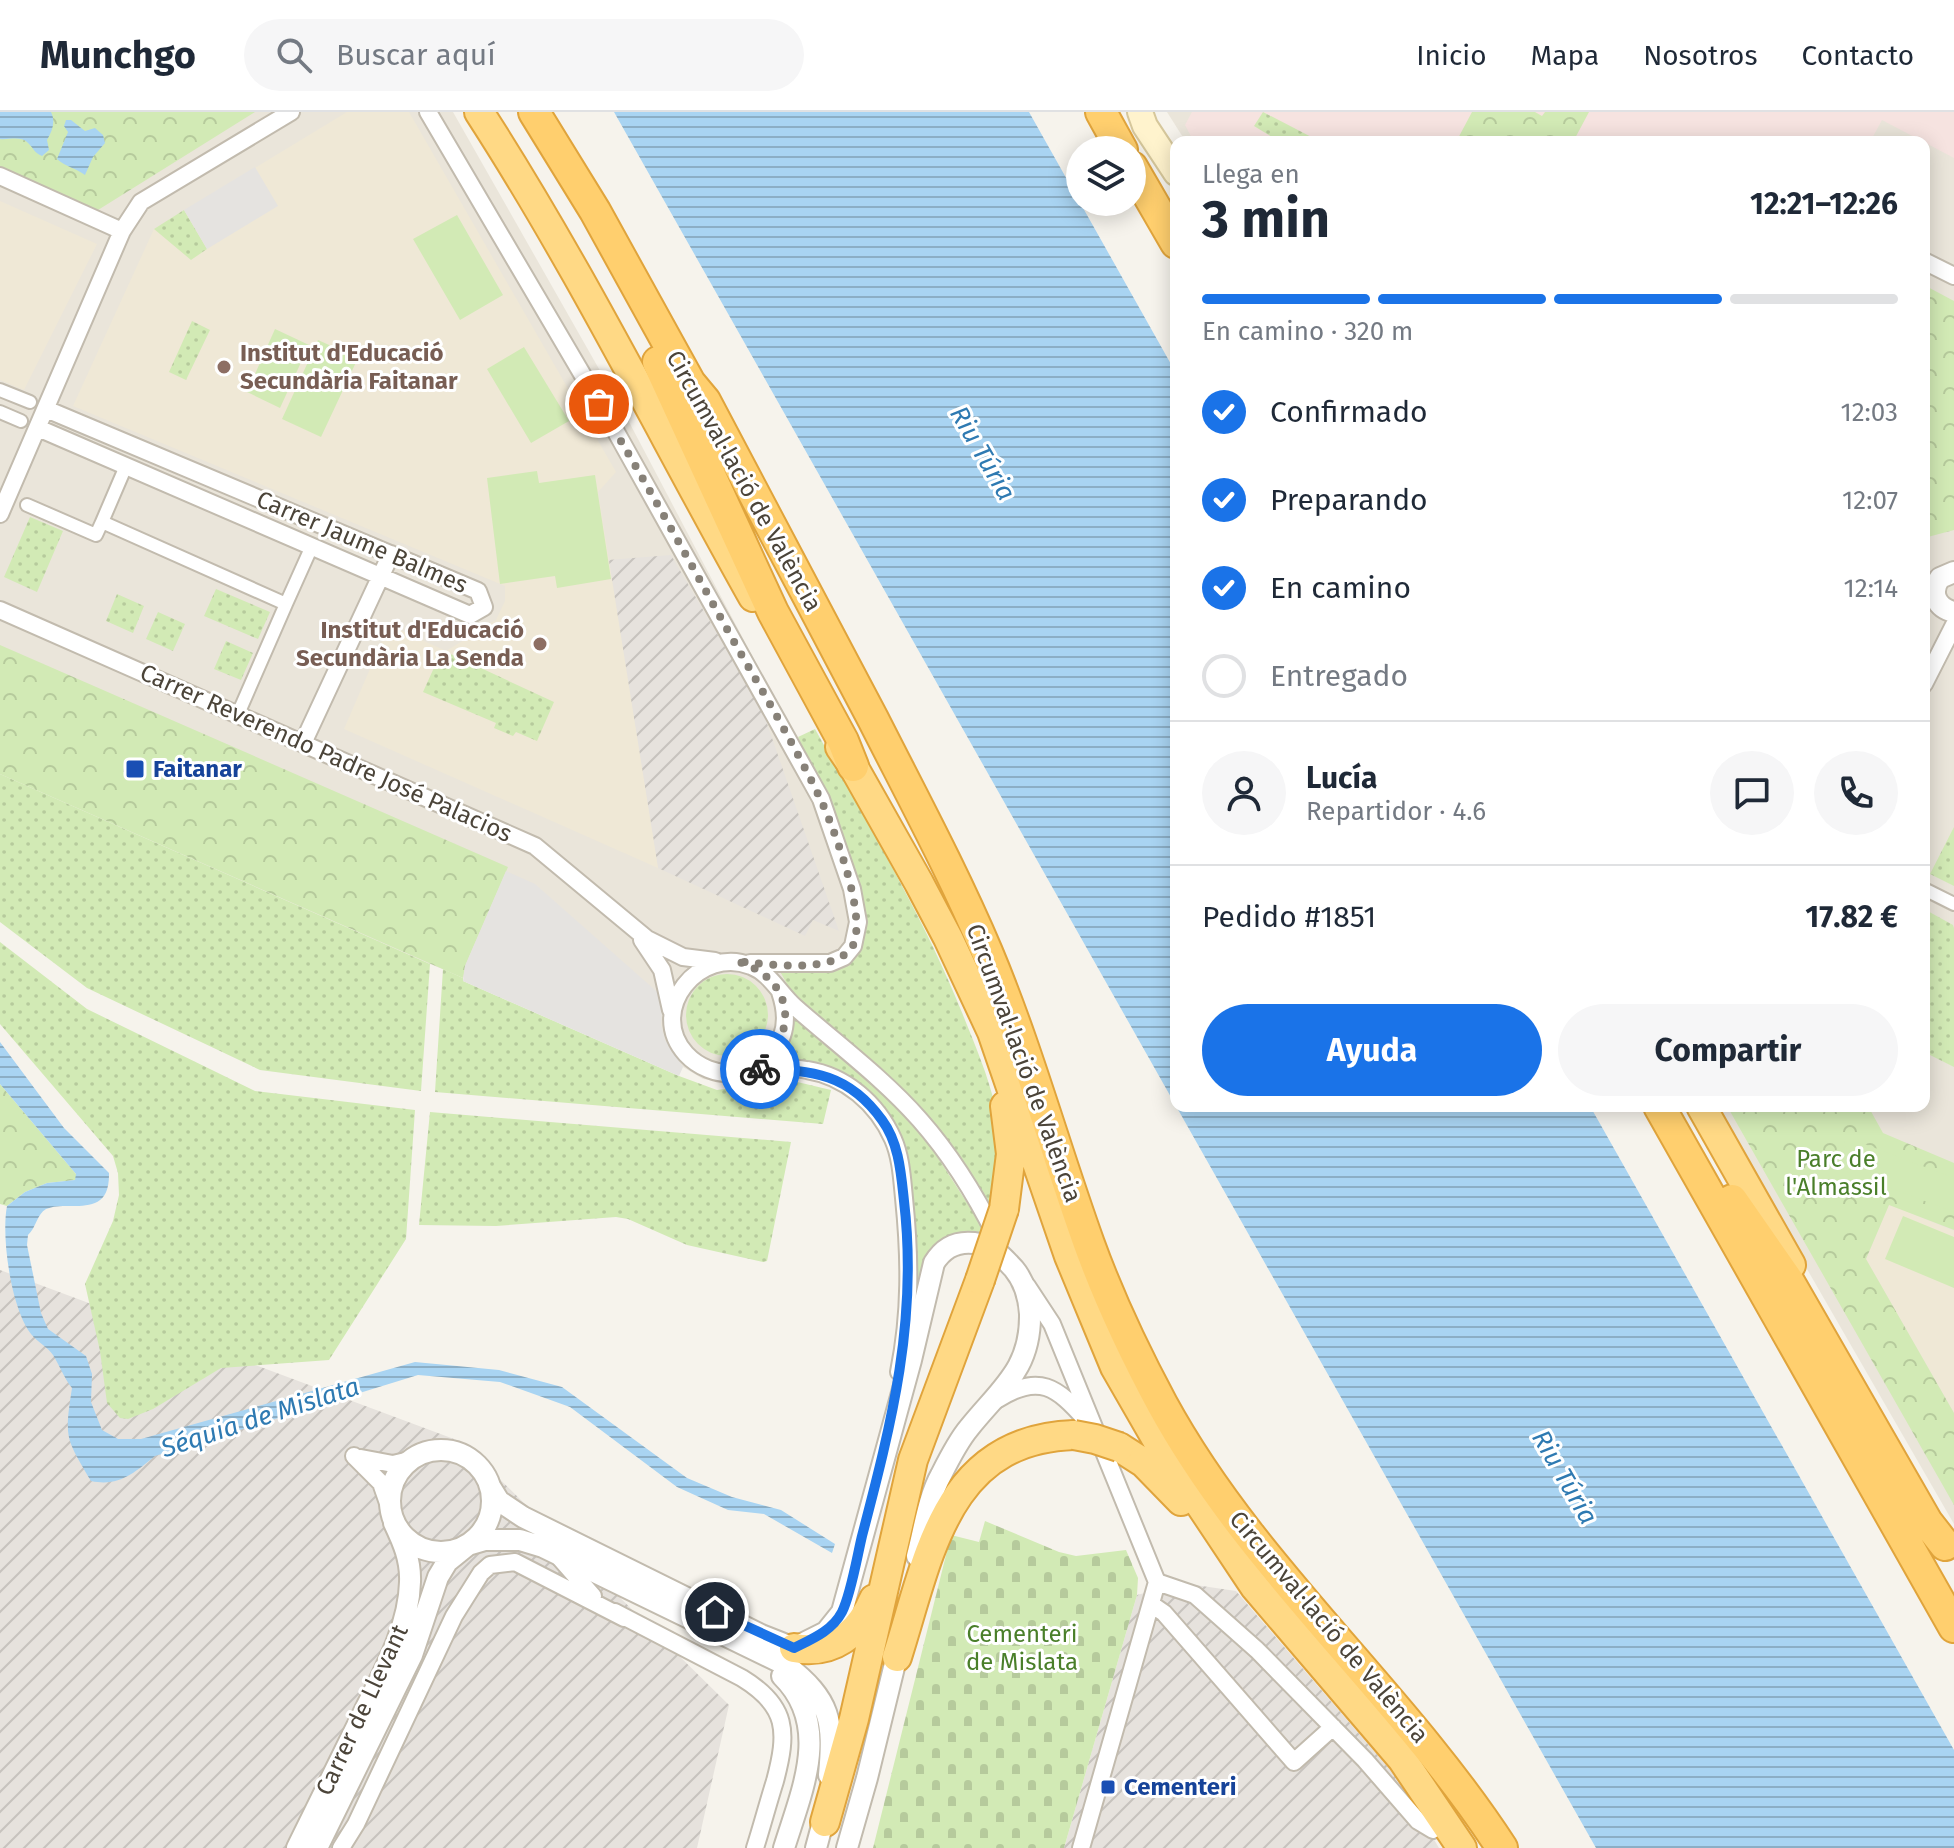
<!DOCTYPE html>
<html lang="es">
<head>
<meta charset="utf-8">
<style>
	body { margin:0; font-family:"Fira Sans",sans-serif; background:#f6f6f7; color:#1f2937; height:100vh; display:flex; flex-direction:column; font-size:30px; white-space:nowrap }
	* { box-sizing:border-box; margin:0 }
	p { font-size:26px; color:#747a83 }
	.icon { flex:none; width:44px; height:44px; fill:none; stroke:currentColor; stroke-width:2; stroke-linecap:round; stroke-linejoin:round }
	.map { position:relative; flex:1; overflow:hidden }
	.details { position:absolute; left:1170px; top:24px; width:760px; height:976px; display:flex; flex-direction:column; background:#fff; border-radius:16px; box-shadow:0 4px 20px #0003 }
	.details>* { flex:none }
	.buttons { position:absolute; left:1066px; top:24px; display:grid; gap:16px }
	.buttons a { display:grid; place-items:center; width:80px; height:80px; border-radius:50%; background:#fff; box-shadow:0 4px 20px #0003; font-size:40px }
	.pin { position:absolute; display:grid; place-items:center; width:68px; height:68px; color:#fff; margin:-34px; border:4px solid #fff; border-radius:50%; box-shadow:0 2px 8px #0007 }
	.courier { position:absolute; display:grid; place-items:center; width:80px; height:80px; margin:-40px; border:6px solid #1a73e8; border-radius:50%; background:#fff; color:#222; box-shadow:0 2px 10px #0007 }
	.summary em { font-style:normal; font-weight:700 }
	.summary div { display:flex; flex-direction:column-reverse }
	.summary { display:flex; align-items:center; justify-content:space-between; height:136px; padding:0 32px }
	h1 { font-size:52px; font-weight:700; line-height:60px }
	.bar { display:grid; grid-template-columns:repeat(4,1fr); gap:12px 8px; align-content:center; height:96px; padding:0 32px }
	.bar i { height:10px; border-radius:6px; background:#e0e1e3 }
	.bar .current { background:#1a73e8 }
	.bar p { grid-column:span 4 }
	.line { display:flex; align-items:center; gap:20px; padding:0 32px; border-top:2px solid #e0e1e3 }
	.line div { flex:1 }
	.round { display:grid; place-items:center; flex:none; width:84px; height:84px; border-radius:42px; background:#f6f6f7 }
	ol { padding:0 32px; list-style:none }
	li { display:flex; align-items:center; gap:24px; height:88px }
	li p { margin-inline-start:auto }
	li .icon { padding:8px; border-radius:50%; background:#1a73e8; color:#fff; stroke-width:4 }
	li:last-child { color:#747a83 }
	li i { width:44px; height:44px; border:4px solid #e0e1e3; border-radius:50% }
	.primary-button { display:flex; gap:16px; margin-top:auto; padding:16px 32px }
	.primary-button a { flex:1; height:92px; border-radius:48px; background:#1a73e8; color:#fff; font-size:32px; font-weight:700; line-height:92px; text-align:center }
	.primary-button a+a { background:#f6f6f7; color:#1f2937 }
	header { display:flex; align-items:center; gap:48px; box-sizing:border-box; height:112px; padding:0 40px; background:#fff; border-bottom:2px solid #e0e1e3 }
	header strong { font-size:38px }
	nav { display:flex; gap:44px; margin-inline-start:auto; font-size:28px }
	.search { width:560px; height:72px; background:#f6f6f7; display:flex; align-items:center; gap:20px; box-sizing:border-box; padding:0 28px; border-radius:44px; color:#747a83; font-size:30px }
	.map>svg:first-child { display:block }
	.residential { fill:#eae5da }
	.industrial { fill:url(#industrial-furrows) }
	.education { fill:#efe8d6 }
	.medical { fill:#f6e3e0 }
	.grass { fill:url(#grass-dots) }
	.cemetery { fill:url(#cemetery-stones) }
	.park { fill:url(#park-crowns) }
	.pitch { fill:#d2eab5 }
	.parking { fill:#e5e3e0 }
	.water { fill:url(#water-rules) }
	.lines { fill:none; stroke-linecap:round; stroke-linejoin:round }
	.pedestrian-casing { stroke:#c2bbae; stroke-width:16 }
	.minor-casing { stroke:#c2bbae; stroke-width:20 }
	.tertiary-casing { stroke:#c2bbae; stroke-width:24 }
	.secondary-casing { stroke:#d6c79b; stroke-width:28 }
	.trunk-casing { stroke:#e0a43c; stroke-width:32 }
	.motorway-casing { stroke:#e0a43c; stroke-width:34 }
	.pedestrian { stroke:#fff; stroke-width:12 }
	.minor { stroke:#fff; stroke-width:16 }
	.tertiary { stroke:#fff; stroke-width:20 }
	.secondary { stroke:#fff3cd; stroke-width:24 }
	.trunk { stroke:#ffd985; stroke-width:28 }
	.motorway { stroke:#ffcf6e; stroke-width:30 }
	.trunk-bridge-casing { stroke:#e0a43c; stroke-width:32; stroke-linecap:butt }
	.trunk-bridge { stroke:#ffd985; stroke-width:28 }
	.done { stroke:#878178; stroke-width:8; stroke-dasharray:0 14.4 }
	.route { stroke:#1a73e8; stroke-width:10 }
	.education-dot { fill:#8d6e63; stroke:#fff; stroke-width:3 }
	.transit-dot { fill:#1a4fb4; stroke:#fff; stroke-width:3 }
	.labels { text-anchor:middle; stroke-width:6; stroke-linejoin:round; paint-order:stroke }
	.education-label { font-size:24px; font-weight:bold; fill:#785e54; stroke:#fff; text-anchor:start }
	.street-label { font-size:24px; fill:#4b4439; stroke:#fff }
	.transit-label { font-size:24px; font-weight:bold; fill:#164399; stroke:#fff; text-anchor:start }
	.park-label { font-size:24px; fill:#4a7f2a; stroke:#fff }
	.water-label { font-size:26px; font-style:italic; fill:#2e7ab2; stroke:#fff }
</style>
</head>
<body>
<header>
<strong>Munchgo</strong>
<div class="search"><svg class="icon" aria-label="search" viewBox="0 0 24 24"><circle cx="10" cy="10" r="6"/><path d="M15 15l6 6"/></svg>Buscar aquí</div>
<nav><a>Inicio</a><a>Mapa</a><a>Nosotros</a><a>Contacto</a></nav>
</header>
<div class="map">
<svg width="1954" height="1736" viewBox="0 0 1954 1736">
	<defs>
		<pattern id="industrial-furrows" width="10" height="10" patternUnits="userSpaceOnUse" patternTransform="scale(2)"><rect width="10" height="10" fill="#e6e2dd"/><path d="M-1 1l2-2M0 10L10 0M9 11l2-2" fill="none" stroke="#c7c3be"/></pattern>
		<pattern id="grass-dots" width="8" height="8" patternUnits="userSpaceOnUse" patternTransform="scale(2)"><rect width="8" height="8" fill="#d2eab5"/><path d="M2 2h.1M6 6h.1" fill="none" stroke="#b6ca9c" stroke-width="1.8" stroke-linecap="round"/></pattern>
		<pattern id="cemetery-stones" width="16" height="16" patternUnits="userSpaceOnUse" patternTransform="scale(2)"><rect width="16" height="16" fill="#d2eab5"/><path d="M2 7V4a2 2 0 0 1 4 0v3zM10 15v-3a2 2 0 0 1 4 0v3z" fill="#b6ca9c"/></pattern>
		<pattern id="park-crowns" width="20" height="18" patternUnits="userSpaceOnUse" patternTransform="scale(2)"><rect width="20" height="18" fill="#d2eab5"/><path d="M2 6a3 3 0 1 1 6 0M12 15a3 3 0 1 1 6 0" fill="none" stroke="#b6ca9c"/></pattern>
		<pattern id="water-rules" width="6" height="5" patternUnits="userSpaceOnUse" patternTransform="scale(2)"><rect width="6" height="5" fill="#a9d4f2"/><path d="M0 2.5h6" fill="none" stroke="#8caec5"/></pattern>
	</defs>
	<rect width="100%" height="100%" fill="#f6f3ec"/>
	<path class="residential" d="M0 0H453L628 308 874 775 923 893 787 964 730 972 703 967 683 955 430 852 0 662Z
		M1167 0H1954V1412L1713 994H1924V30H1186Z"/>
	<path class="industrial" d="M671 443 763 600 839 819 813 808 805 824 658 756 608 448Z
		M0 1158 462 1330 729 1593 697 1736H0Z
		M1182 1471 1236 1479 1398 1667 1439 1736H1064L1137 1483Z"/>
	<path class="education" d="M347 0H409L616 360 598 380 658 756 344 617 389 513 446 539 464 528 471 512 486 513 496 508 505 489V474L73 294 154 117Z
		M0 89 97 132 24 278 0 268Z
		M1889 1092 1954 1119V1301L1866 1147Z"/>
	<path class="medical" d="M1192 0H1954V46L1882 8 1870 30H1194L1185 13Z"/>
	<path class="grass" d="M1263 0 1321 30H1280L1254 14Z
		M184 98 207 137 191 148 154 117Z
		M192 209 210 218 186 268 169 260Z
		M30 405 63 419 37 480 4 465Z
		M216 477 270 500 258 527 204 504Z
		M117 482 144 494 133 521 106 509Z
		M158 500 185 512 173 539 146 527Z
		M226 529 253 541 241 568 214 557Z
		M442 538 554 590 537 629 516 620 513 624 494 616 496 611 423 580Z
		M815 617C867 711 923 803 963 903 975 933 988 963 995 994 1001 1027 997 1065 992 1097L951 1037 794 885 781 861H826L835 859 856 843 864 820 831 699 798 625Z
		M0 662 430 852 421 979 260 958 87 876 0 810Z
		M1954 715V774L1930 762Z
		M1924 797 1953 813 1954 816V955L1924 940Z
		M0 830 87 897 255 979 415 998 406 1127 329 1248 221 1256 153 1297 128 1307 120 1306 107 1291 100 1239 85 1172 113 1109 119 1083 118 1061 113 1044 0 912Z
		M443 857 463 866V869L679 964 717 978 789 968 831 978 823 1012 435 980Z
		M686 903a41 41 0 1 1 82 0a41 41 0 1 1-82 0Z
		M794 906 886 983 926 1027 989 1125C938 1112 924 1137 916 1183L914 1110 906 1046 881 994 778 950 790 926Z
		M430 1000 791 1030 767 1149 763 1150 687 1133 628 1107 616 1105 496 1114 419 1113Z"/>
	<path class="cemetery" d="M985 1409 1059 1440 1076 1444 1126 1438 1138 1466 1137 1483 1064 1736H873L951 1423 979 1430Z"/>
	<path class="park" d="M0 0H255L98 98 0 54Z
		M1472 0H1535L1542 4 1545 0H1589L1573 30H1456Z
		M1924 173 1954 189V418L1924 426Z
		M0 533 508 755 465 854 463 866 0 662Z
		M0 972 76 1062V1068L47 1071 25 1080 7 1094 0 1092Z
		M1727 994H1868L1883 1021 1954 1051V1118L1889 1093 1866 1147 1954 1301V1393Z"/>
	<path class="pitch" d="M457 103 503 183 460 208 413 127Z
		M275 217 309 233 280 296 247 280Z
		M318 228 358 246 321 325 282 307Z
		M524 235 569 309 531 331 487 257Z
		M537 359 539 371 595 363 611 467 557 476 555 464 500 472 487 366Z
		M1848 1028H1854L1954 1066V1100L1842 1058 1834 1043 1839 1033Z
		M1903 1104 1954 1125V1176L1885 1147Z"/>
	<path class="parking" d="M255 55 278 94 207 137 184 98Z
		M506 759 535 772 663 885 661 913 665 928 683 955 679 964 463 869 465 854Z"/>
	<path class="water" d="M0 0H51C56 10 52 19 47 28L49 38 42 44C33 40 34 36 27 30 21 24 8 28 0 27Z
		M614 0H1029L1176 261V994Z
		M66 8H71L85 19 95 16 103 23 105 31 93 45 85 63C76 56 66 55 57 47L68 20 64 14Z
		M0 930 64 1016 109 1061C110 1109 68 1087 46 1097 37 1102 36 1116 28 1123L27 1133 41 1201 48 1217 86 1244 92 1262 91 1290 102 1318 118 1327H141L415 1250 499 1258 562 1275 687 1366 732 1385 781 1398 835 1432 832 1441 764 1402 728 1398 677 1375 570 1295 500 1270 418 1263 155 1344C134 1361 119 1375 91 1369 66 1326 64 1327 72 1276 64 1266 60 1254 53 1243 48 1235 37 1230 31 1222 11 1196 1 1125 7 1094L25 1080 47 1071 75 1068 76 1062 0 972Z
		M1176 994H1590L1954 1638V1736H1596Z"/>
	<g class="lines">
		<g class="pedestrian-casing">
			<path id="pedestrian" d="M0 278 30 290
				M0 300 21 309
				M27 393 96 423 102 410 286 492 238 602
				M102 410 126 354
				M286 492 312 434
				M1924 777 1954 792"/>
		</g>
		<g class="minor-casing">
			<path id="minor" d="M428 0 615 318 821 687 852 777 858 810 853 834 844 845 830 851H750
				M0 64 122 119
				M1924 149 1954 164
				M38 316 470 503 484 495 478 479 46 297
				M0 402 122 119 141 90 291 0
				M0 498 535 734 647 827 683 845 715 849
				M1924 572 1954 513
				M303 631 391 442
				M642 828 662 858 671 898
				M753 957C782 937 792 915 780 880
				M1027 1174 1052 1212 1157 1470
				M899 1260C911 1201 910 1145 904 1086 902 1066 901 1045 893 1027 877 991 845 964 807 958 791 955 768 955 752 957 746 958 741 961 735 961 717 963 698 955 686 942 646 898 700 833 751 854 770 861 780 882 795 895 837 932 883 966 920 1008 950 1042 976 1084 996 1124
				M998 1287C1039 1261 1057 1275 1086 1308
				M354 1344 381 1371 389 1394
				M361 1346 393 1352 410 1348
				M558 1444 593 1484
				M1157 1470 1195 1483 1257 1538 1365 1648 1418 1709 1433 1718
				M1151 1492 1164 1501 1294 1650 1333 1615
				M615 1500 742 1566C788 1594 788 1620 775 1669 768 1691 762 1714 755 1736
				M341 1736 356 1712 454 1504 481 1461 490 1453 515 1450 624 1506
				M1081 1736 1157 1470"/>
		</g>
		<g class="tertiary-casing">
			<path id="tertiary" d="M1954 460 1940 466C1929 481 1937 496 1954 500
				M390 1389a51 51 0 1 1 102 0a51 51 0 1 1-102 0Z
				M491 1376 499 1389 523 1405 761 1523 794 1536 826 1520 842 1500 911 1248 934 1151C943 1136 956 1129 974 1131 993 1133 1002 1144 1014 1157 1024 1169 1029 1186 1030 1202 1031 1257 1001 1276 969 1316 958 1329 949 1347 941 1363 928 1386 924 1418 917 1444
				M782 1564C832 1613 802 1678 784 1736
				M297 1736C318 1694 339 1651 360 1608 380 1566 409 1518 410 1470 411 1448 403 1430 394 1411
				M317 1736 412 1543 438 1465 447 1450 468 1433 485 1428H520L543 1435 786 1553C831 1588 834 1609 829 1663
				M816 1736 826 1699
				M847 1736 867 1666 899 1535"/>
		</g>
		<g class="secondary-casing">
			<path id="secondary" d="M1140 0 1145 14 1176 61"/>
		</g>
		<g class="trunk-casing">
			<path id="trunk" d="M479 0C580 156 662 323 753 485
				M840 635 853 654 919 771 948 826 992 920 1069 1144 1115 1255 1157 1328 1255 1475 1402 1647 1462 1736
				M1701 994 1791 1153
				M1004 1097 1011 1042 1005 994
				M1119 1335 1144 1351 1181 1389
				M794 1536C833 1543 859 1522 874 1487
				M897 1545C929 1445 945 1327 1074 1323
				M825 1710 854 1607 913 1348 980 1168"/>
		</g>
		<g class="motorway-casing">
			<path id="motorway" d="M534 0 595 99 690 271 705 289C762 395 818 501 873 607 912 684 953 760 987 840 1027 935 1054 1035 1089 1132 1109 1187 1134 1240 1162 1292 1252 1457 1400 1579 1502 1736
				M1101 0 1122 38
				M1132 55 1176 131
				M658 250 773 500 843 629 853 654
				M1659 994 1954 1515
				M1732 1088 1789 1170 1927 1410 1945 1433"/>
		</g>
		<use href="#pedestrian" class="pedestrian"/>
		<use href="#minor" class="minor"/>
		<use href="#tertiary" class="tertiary"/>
		<use href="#secondary" class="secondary"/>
		<use href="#trunk" class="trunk"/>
		<use href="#motorway" class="motorway"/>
		<g class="trunk-bridge-casing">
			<path id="trunk-bridge" d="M980 1168 1004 1097
				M1074 1323 1095 1327 1119 1335"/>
		</g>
		<use href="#trunk-bridge" class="trunk-bridge"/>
	</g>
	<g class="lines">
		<path class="done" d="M599 292C644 367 686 443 728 519 759 574 792 628 819 684 833 713 869 808 852 835 834 863 765 852 736 849 794 865 802 924 753 957H760"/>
		<path class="route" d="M715 1500 794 1536C812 1527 832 1519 842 1500 851 1482 857 1445 862 1424 892 1310 918 1207 904 1089 901 1061 899 1031 882 1008 849 962 813 958 760 957"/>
	</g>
	<g class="education-dot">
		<circle cx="224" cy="255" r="8"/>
		<circle cx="540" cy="532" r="8"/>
	</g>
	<g class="transit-dot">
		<rect x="125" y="647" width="20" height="20" rx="4"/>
		<rect x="1100" y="1667" width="16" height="16" rx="4"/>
	</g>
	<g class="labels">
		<g class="education-label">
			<text x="240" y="249">Institut d'Educació<tspan x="240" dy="28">Secundària Faitanar</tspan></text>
			<text x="524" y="526" text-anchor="end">Institut d'Educació<tspan x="524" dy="28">Secundària La Senda</tspan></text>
		</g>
		<g class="street-label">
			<text transform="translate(744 369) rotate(61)" y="8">Circumval·lació de València</text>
			<text transform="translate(362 430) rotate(23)" y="8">Carrer Jaume Balmes</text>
			<text transform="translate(326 641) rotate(24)" y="8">Carrer Reverendo Padre José Palacios</text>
			<text transform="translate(1024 951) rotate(70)" y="8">Circumval·lació de València</text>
			<text transform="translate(1329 1515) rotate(50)" y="8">Circumval·lació de València</text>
			<text transform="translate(362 1598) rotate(-65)" y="8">Carrer de Llevant</text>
		</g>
		<g class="transit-label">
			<text x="153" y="665">Faitanar</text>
			<text x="1124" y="1683">Cementeri</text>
		</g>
		<g class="park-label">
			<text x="1836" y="1055">Parc de<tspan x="1836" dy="28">l'Almassil</tspan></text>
			<text x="1022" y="1530">Cementeri<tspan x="1022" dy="28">de Mislata</tspan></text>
		</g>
		<g class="water-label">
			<text transform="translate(983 341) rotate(60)" y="9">Riu Túria</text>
			<text transform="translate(260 1305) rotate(-18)" y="9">Séquia de Mislata</text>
			<text transform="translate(1565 1365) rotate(60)" y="9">Riu Túria</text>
		</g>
	</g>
</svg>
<div class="buttons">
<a><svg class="icon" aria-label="layers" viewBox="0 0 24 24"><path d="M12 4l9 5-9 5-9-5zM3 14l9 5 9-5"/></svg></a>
</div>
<div class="pin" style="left:599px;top:292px;background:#ea580c"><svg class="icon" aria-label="bag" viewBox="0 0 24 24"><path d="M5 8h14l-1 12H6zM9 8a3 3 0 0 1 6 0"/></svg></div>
<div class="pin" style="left:715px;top:1500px;background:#1f2937"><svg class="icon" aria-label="home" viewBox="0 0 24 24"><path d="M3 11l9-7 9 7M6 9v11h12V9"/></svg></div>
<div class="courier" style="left:760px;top:957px"><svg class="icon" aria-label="bike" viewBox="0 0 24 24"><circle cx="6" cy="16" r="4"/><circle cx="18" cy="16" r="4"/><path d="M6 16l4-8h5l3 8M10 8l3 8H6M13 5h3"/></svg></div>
<section class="details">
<div class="summary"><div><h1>3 min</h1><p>Llega en</p></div><em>12:21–12:26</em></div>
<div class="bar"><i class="current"></i><i class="current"></i><i class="current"></i><i></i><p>En camino · 320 m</p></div>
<ol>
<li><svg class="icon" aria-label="check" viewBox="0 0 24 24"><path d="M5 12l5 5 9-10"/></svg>Confirmado<p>12:03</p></li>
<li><svg class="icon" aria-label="check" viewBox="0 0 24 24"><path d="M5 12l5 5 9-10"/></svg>Preparando<p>12:07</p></li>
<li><svg class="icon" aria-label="check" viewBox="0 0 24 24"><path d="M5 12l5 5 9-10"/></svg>En camino<p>12:14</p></li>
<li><i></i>Entregado</li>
</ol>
<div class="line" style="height:144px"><a class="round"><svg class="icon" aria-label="person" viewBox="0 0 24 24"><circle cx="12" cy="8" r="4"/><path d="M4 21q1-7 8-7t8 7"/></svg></a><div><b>Lucía</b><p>Repartidor · 4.6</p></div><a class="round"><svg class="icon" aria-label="chat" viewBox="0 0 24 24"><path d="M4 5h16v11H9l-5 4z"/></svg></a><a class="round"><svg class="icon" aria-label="phone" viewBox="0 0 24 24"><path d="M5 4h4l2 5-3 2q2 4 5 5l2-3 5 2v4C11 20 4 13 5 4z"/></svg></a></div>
<div class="line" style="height:104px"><div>Pedido #1851</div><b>17.82 €</b></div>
<div class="primary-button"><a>Ayuda</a><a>Compartir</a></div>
</section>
</div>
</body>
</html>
